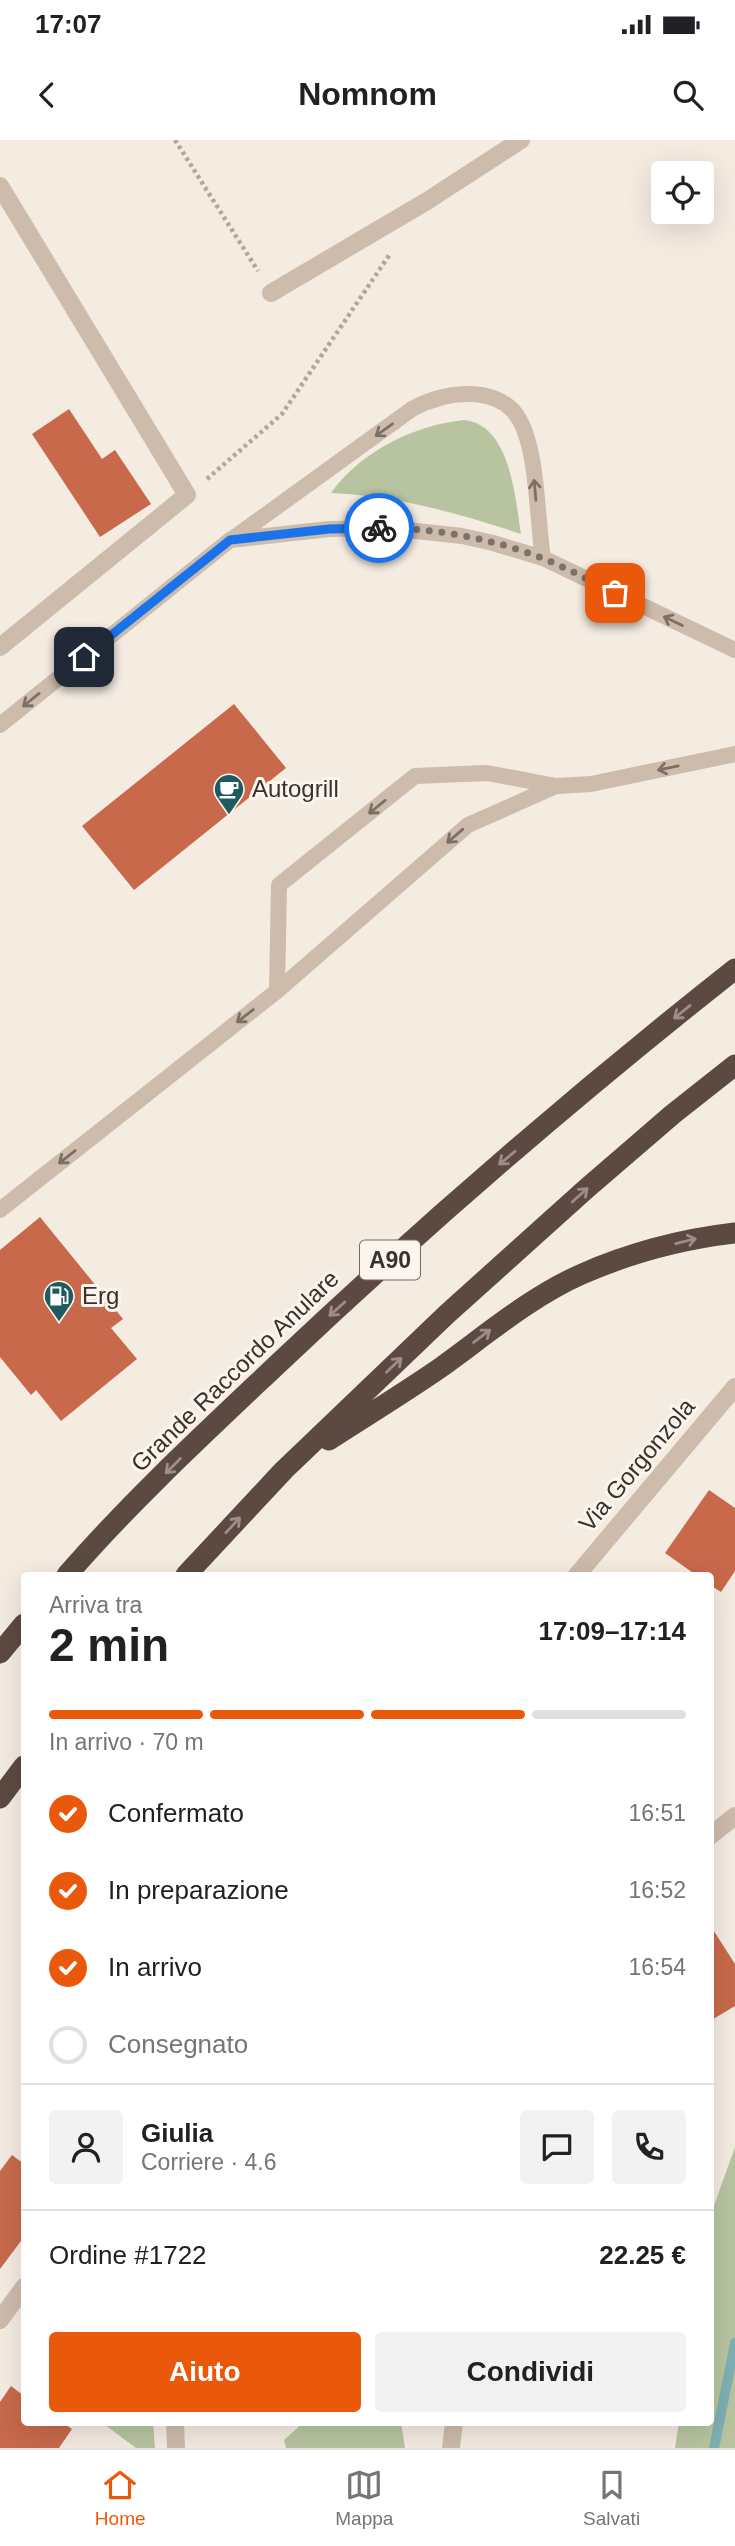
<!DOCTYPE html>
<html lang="it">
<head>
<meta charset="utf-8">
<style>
	body { margin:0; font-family:Helvetica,sans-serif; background:#f2f2f2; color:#202124; height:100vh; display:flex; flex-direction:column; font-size:26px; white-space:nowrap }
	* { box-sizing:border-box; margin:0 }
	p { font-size:23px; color:#757577 }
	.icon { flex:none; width:38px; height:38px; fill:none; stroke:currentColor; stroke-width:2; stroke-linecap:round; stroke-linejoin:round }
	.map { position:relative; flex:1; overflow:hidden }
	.sheet { position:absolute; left:21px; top:1432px; width:693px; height:854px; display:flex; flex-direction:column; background:#fff; border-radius:7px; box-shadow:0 7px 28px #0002 }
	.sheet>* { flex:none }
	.buttons { position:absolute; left:651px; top:21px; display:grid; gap:14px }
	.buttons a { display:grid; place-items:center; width:63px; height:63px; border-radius:7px; background:#fff; box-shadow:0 7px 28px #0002; font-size:35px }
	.pin { position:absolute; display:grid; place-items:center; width:60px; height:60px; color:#fff; margin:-30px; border-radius:14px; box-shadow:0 4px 10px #0006 }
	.courier { position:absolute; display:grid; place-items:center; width:70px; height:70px; margin:-35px; border:5px solid #1a73e8; border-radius:50%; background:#fff; color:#222; box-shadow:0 2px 9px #0007 }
	.head em { font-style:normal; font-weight:800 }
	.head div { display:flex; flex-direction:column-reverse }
	.head { display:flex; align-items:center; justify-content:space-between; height:119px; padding:0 28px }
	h1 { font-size:46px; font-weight:800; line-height:52px }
	.bar { display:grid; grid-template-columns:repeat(4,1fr); gap:10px 7px; align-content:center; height:84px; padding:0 28px }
	.bar i { height:9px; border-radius:5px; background:#e0e0e0 }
	.bar .on { background:#ea580c }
	.bar p { grid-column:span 4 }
	.line { display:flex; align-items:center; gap:18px; padding:0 28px; border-top:2px solid #e0e0e0 }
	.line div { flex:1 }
	.round { display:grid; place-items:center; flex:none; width:74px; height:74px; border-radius:7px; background:#f2f2f2 }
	ol { padding:0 28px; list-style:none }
	li { display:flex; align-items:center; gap:21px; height:77px }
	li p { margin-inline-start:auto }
	li .icon { padding:7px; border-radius:50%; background:#ea580c; color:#fff; stroke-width:4 }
	li:last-child { color:#757577 }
	li i { width:38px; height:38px; border:4px solid #e0e0e0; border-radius:50% }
	.button { display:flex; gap:14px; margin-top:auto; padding:14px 28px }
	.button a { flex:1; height:80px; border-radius:7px; background:#ea580c; color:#fff; font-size:28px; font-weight:800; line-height:80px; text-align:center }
	.button a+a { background:#f2f2f2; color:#202124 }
	.status { display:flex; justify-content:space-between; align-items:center; height:49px; padding:0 35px; background:#fff; direction:ltr }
	.status svg { height:19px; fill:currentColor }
	header { display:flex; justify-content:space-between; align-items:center; height:91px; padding:0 28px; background:#fff; font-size:32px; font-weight:800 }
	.dock { display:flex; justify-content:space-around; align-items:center; height:98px; border-top:2px solid #e0e0e0; background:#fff; font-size:19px; color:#757577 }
	.dock a { display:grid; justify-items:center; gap:4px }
	.dock .on { color:#ea580c }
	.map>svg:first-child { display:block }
	.green { fill:#b8c4a0 }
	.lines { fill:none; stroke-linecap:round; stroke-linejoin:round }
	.stream { stroke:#7fb0b2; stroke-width:10 }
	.building { fill:#c8694b }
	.path { stroke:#b9a596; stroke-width:4.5; stroke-dasharray:3.5 3.5; stroke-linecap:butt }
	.service { stroke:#cdbbac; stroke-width:16 }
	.minor { stroke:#cdbbac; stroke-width:18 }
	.motorway { stroke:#5c4a42; stroke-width:21 }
	.oneway { stroke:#7d6f65 }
	.oneway2 { stroke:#9c8e87 }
	.done { stroke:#7c716b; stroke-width:7; stroke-dasharray:0 12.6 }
	.route { stroke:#1a73e8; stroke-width:9 }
	.labels { text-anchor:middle; stroke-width:6; stroke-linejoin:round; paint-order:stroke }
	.shield { fill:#fbf5ee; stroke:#756b66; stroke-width:2 }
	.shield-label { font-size:23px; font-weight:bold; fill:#3b302b }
	.poi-label { font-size:24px; fill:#3b302b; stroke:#fbf5ee; text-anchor:start }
	.street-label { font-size:24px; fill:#3b302b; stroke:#fbf5ee }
</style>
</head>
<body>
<div class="status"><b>17:07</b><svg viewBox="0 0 49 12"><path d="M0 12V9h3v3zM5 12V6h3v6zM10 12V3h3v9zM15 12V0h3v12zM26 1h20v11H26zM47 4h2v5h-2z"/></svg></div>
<header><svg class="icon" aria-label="back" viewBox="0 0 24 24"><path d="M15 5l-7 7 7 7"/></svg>Nomnom<svg class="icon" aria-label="search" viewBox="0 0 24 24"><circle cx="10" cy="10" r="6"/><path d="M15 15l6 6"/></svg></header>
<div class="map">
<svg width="735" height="2308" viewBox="0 0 735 2308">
	<rect width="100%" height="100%" fill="#f4ebe1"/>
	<path class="green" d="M464 280C511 285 515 358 521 394 458 373 397 356 331 353 360 312 414 285 464 280Z
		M735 2007V2308H675L679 2282H710L711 2074Z
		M101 2282H153L155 2308H136Z
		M304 2282H401L405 2308H286L284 2300Z"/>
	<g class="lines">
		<path class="stream" d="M714 2308 735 2203"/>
	</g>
	<path class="building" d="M69 269 102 319 115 310 151 364 100 397 32 294Z
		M234 564 286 628 134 750 82 686Z
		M40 1077 123 1179 111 1188 137 1219 61 1281 36 1250 31 1255 0 1217V1110Z
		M709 1350 735 1368V1431L721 1452 710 1445V1435H696L665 1413Z
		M710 1785 735 1824V1866L710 1881Z
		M12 2015 24 2024V2097L0 2129V2031Z
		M11 2246 24 2256V2282H62L72 2289 59 2308H0V2262Z"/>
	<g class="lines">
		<path class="path" d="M175 0 258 131
			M207 339 282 274 390 114"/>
		<path class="service" d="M231 400 412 269C430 259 448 254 469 254 488 254 509 261 519 279 538 311 537 381 543 418
			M0 585 230 400 329 389 389 388 462 396 493 403 543 418 735 510
			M277 851 279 745 415 636 487 633 556 646
			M0 1070 277 851 468 685 556 646 591 644 735 614"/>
		<path class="minor" d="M0 46 187 355 0 507
			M271 153 427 61 521 0
			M577 1435 735 1247
			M710 1696 735 1676
			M0 2180 24 2147
			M175 2282 176 2308
			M451 2308 454 2282"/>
		<path class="motorway" d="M329 1300C366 1276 404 1253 440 1228 486 1195 530 1157 582 1134 630 1113 683 1099 735 1093
			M67 1435C133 1359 208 1290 281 1221 426 1084 578 953 735 829
			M186 1435 284 1330 447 1174 586 1049 673 974 735 925
			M0 1513 24 1484
			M0 1658 24 1626"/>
	</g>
	<defs><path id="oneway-shaft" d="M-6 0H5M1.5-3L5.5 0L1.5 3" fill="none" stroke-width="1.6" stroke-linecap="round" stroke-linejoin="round" transform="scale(1.75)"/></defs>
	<g class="oneway">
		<use href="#oneway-shaft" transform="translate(384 290) rotate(144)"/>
		<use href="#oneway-shaft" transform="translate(535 350) rotate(-95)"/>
		<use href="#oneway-shaft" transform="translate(673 481) rotate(-154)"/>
		<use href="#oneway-shaft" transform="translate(31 560) rotate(141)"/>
		<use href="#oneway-shaft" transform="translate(668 628) rotate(168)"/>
		<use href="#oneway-shaft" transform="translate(377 667) rotate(141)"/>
		<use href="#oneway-shaft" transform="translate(455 696) rotate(139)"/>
		<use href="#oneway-shaft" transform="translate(245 876) rotate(142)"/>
		<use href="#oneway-shaft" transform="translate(67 1017) rotate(142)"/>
	</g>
	<g class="oneway2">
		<use href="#oneway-shaft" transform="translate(682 872) rotate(141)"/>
		<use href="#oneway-shaft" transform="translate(507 1018) rotate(140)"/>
		<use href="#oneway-shaft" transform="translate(580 1055) rotate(-42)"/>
		<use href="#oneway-shaft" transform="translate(686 1101) rotate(-14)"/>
		<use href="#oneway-shaft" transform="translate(337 1169) rotate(138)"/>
		<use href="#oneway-shaft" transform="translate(482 1196) rotate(-37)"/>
		<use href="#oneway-shaft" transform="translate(394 1225) rotate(-44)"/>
		<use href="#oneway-shaft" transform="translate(173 1326) rotate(135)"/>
		<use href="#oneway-shaft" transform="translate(233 1385) rotate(-47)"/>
	</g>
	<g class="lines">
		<path class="done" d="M379 388C433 388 491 398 542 418 567 428 591 441 615 453"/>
		<path class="route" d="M84 517 230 400 329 389 379 388"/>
	</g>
	<defs>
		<g id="cafe-pin" transform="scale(1.575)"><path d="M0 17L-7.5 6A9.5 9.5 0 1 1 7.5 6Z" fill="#1f5a5e" stroke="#fbf5ee"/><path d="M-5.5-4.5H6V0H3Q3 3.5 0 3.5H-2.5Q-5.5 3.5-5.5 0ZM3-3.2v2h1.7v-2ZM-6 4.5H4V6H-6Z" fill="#fff"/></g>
		<g id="fuel-pin" transform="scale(1.575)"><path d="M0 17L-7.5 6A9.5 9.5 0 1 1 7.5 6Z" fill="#1f5a5e" stroke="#fbf5ee"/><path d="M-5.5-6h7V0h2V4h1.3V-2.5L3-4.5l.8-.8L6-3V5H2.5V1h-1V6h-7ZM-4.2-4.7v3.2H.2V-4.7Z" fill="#fff"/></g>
	</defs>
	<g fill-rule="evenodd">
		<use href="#cafe-pin" x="229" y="649"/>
		<use href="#fuel-pin" x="59" y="1156"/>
	</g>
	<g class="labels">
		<rect class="shield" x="360" y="1100.5" width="60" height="39" rx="5"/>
		<g class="shield-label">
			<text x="390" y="1128">A90</text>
		</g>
		<g class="poi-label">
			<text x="252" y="657">Autogrill</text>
			<text x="82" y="1164">Erg</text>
		</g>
		<g class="street-label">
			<text transform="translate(235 1231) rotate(-44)" y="8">Grande Raccordo Anulare</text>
			<text transform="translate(637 1325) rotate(-50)" y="8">Via Gorgonzola</text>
		</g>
	</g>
</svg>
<div class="buttons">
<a><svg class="icon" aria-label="locate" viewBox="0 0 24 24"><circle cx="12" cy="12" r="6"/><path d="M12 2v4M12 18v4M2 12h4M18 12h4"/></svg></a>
</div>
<div class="pin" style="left:615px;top:453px;background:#ea580c"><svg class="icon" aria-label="bag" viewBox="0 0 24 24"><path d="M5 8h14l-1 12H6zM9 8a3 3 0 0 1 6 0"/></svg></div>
<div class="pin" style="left:84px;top:517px;background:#1f2937"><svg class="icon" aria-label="home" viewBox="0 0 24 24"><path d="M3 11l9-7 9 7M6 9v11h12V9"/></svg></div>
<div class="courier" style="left:379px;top:388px"><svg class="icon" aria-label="bike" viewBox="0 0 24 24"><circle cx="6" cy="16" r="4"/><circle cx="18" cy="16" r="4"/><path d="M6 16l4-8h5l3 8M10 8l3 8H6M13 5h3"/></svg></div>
<section class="sheet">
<div class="head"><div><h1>2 min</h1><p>Arriva tra</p></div><em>17:09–17:14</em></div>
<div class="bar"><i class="on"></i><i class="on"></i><i class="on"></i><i></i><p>In arrivo · 70 m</p></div>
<ol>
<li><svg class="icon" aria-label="check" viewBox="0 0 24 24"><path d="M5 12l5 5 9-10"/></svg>Confermato<p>16:51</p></li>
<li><svg class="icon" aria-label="check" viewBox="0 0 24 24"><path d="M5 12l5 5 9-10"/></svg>In preparazione<p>16:52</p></li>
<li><svg class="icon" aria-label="check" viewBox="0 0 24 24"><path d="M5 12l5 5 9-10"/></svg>In arrivo<p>16:54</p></li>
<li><i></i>Consegnato</li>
</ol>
<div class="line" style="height:126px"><a class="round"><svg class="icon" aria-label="person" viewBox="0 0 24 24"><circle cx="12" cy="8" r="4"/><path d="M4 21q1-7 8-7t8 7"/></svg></a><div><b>Giulia</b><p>Corriere · 4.6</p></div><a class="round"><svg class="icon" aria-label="chat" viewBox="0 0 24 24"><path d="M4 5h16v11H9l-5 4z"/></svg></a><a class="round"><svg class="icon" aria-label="phone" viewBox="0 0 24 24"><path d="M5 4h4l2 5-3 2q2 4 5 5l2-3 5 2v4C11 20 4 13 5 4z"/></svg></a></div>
<div class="line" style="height:91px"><div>Ordine #1722</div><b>22.25 €</b></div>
<div class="button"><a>Aiuto</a><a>Condividi</a></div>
</section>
</div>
<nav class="dock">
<a class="on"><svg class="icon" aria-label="home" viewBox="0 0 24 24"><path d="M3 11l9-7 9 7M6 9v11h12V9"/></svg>Home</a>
<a><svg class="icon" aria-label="map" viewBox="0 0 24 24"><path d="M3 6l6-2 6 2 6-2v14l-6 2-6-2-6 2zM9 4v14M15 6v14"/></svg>Mappa</a>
<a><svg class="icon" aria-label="saved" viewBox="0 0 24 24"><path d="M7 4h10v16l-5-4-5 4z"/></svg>Salvati</a>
</nav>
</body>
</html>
